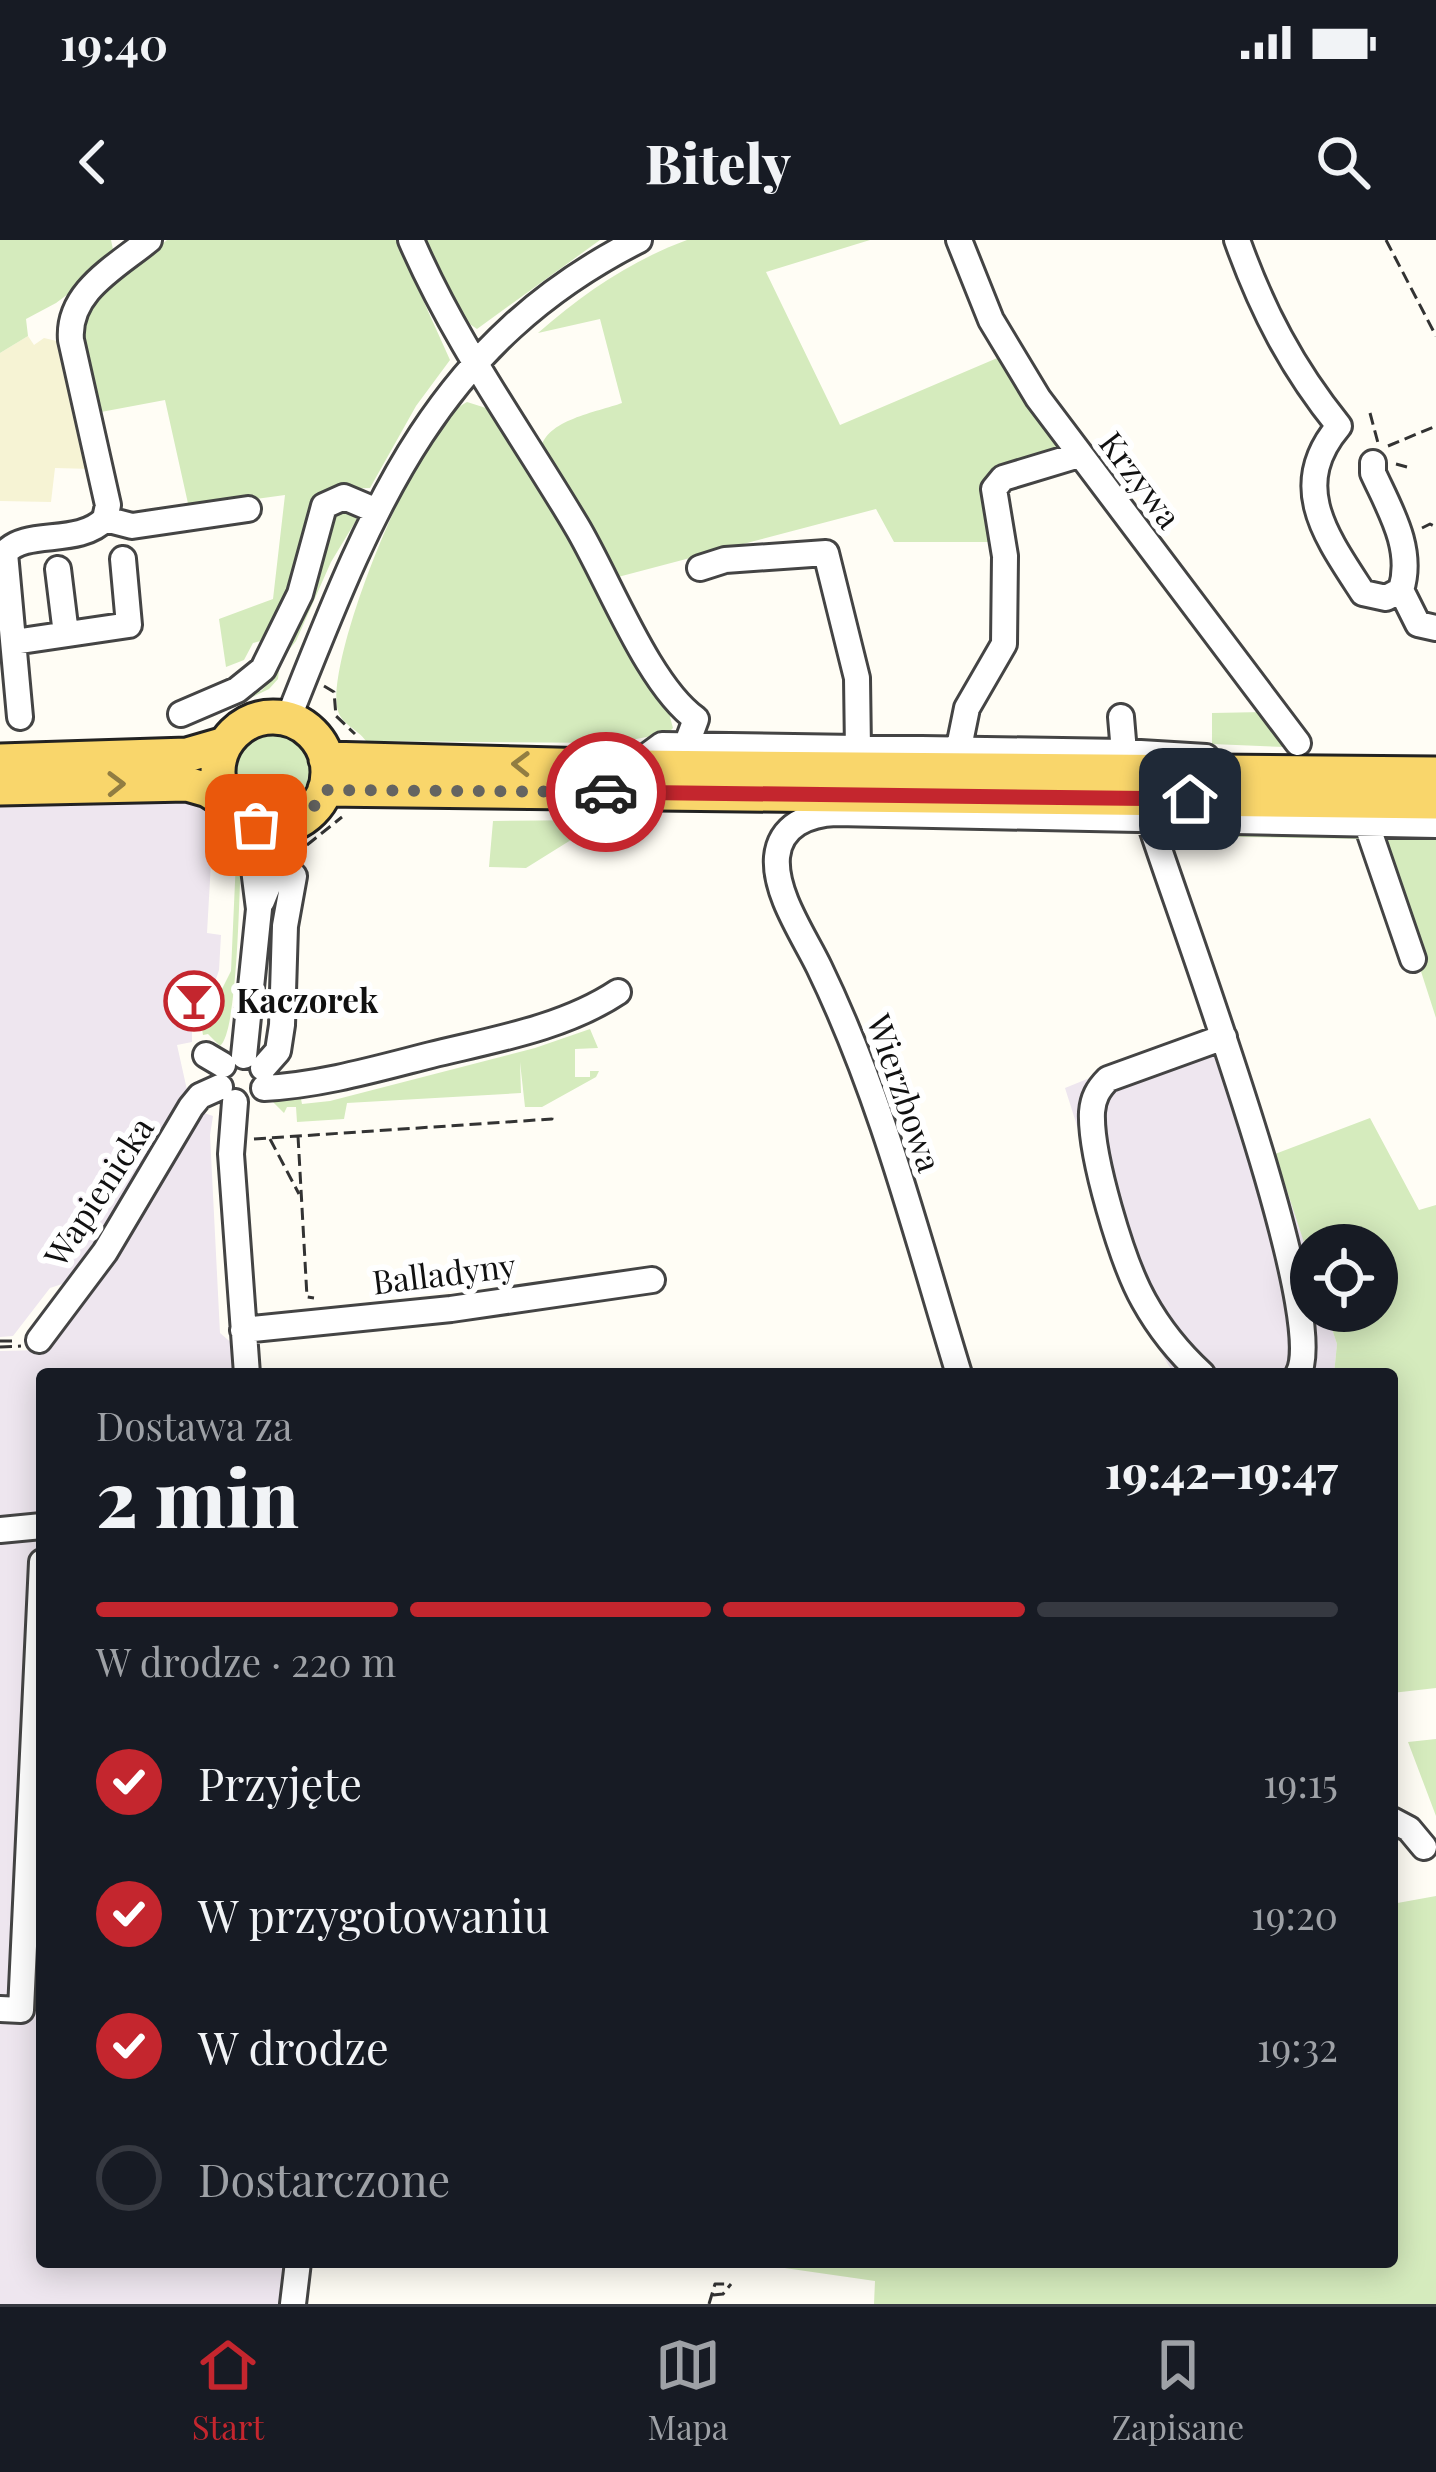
<!DOCTYPE html>
<html lang="pl">
<head>
<meta charset="utf-8">
<style>
	body { margin:0; font-family:"Playfair Display",serif; background:#242831; color:#f1f3f6; height:100vh; display:flex; flex-direction:column; font-size:45px; white-space:nowrap }
	* { box-sizing:border-box; margin:0 }
	p { font-size:39px; color:#9ea1a6 }
	.icon { flex:none; width:66px; height:66px; fill:none; stroke:currentColor; stroke-width:2; stroke-linecap:round; stroke-linejoin:round }
	.map { position:relative; flex:1; overflow:hidden }
	.details { position:absolute; left:36px; top:1128px; width:1362px; height:900px; display:flex; flex-direction:column; background:#171b24; border-radius:12px; box-shadow:0 6px 30px #0003 }
	.details>* { flex:none }
	.fabs { position:absolute; left:1290px; top:984px; display:grid; gap:24px }
	.fabs a { display:grid; place-items:center; width:108px; height:108px; border-radius:50%; background:#171b24; box-shadow:0 6px 30px #0003; font-size:60px }
	.pin { position:absolute; display:grid; place-items:center; width:102px; height:102px; color:#fff; margin:-51px; border-radius:24px; box-shadow:0 6px 18px #0006 }
	.courier { position:absolute; display:grid; place-items:center; width:120px; height:120px; margin:-60px; border:9px solid #c4262e; border-radius:50%; background:#fff; color:#222; box-shadow:0 3px 15px #0007 }
	.summary em { font-style:normal; font-weight:800 }
	.summary div { display:flex; flex-direction:column-reverse }
	.summary { display:flex; align-items:center; justify-content:space-between; height:204px; padding:0 60px }
	h1 { font-size:78px; font-weight:800; line-height:90px }
	.bar { display:grid; grid-template-columns:repeat(4,1fr); gap:18px 12px; align-content:center; height:144px; padding:0 60px }
	.bar i { height:15px; border-radius:9px; background:#363941 }
	.bar .on { background:#c4262e }
	.bar p { grid-column:span 4 }
	ol { padding:0 60px; list-style:none }
	li { display:flex; align-items:center; gap:36px; height:132px }
	li p { margin-inline-start:auto }
	li .icon { padding:12px; border-radius:50%; background:#c4262e; color:#fff; stroke-width:4 }
	li:last-child { color:#9ea1a6 }
	li i { width:66px; height:66px; border:6px solid #363941; border-radius:50% }
	.status { display:flex; justify-content:space-between; align-items:center; height:84px; padding:0 60px; background:#171b24; direction:ltr }
	.status svg { height:33px; fill:currentColor }
	header { display:flex; justify-content:space-between; align-items:center; height:156px; padding:0 60px; background:#171b24; font-size:54px; font-weight:800 }
	.menu { display:flex; justify-content:space-around; align-items:center; height:168px; border-top:3px solid #363941; background:#171b24; font-size:33px; color:#9ea1a6 }
	.menu a { display:grid; justify-items:center; gap:6px }
	.menu .on { color:#c4262e }
	.map>svg:first-child { display:block }
	.industrial { fill:#eee6ef }
	.farmland { fill:#f6f3d4 }
	.green { fill:#d5ebbd }
	.lines { fill:none; stroke-linecap:round; stroke-linejoin:round }
	.minor-casing { stroke:#444; stroke-width:30 }
	.major-casing { stroke:#222; stroke-width:39 }
	.path { stroke:#333; stroke-width:3; stroke-dasharray:12 6; stroke-linecap:butt }
	.minor { stroke:#fff; stroke-width:24 }
	.major { stroke:#f9d66b; stroke-width:33 }
	.oneway { stroke:#917d42 }
	.done { stroke:#646461; stroke-width:12; stroke-dasharray:0 21.6 }
	.route { stroke:#c4262e; stroke-width:15 }
	.labels { text-anchor:middle; stroke-width:12; stroke-linejoin:round; paint-order:stroke }
	.street-label { font-size:33px; fill:#111; stroke:#fff }
	.poi-label { font-size:33px; font-weight:bold; fill:#111; stroke:#fff; text-anchor:start }
</style>
</head>
<body>
<div class="status"><b>19:40</b><svg viewBox="0 0 49 12"><path d="M0 12V9h3v3zM5 12V6h3v6zM10 12V3h3v9zM15 12V0h3v12zM26 1h20v11H26zM47 4h2v5h-2z"/></svg></div>
<header><svg class="icon" aria-label="back" viewBox="0 0 24 24"><path d="M15 5l-7 7 7 7"/></svg>Bitely<svg class="icon" aria-label="search" viewBox="0 0 24 24"><circle cx="10" cy="10" r="6"/><path d="M15 15l6 6"/></svg></header>
<div class="map">
<svg width="1436" height="2064" viewBox="0 0 1436 2064">
	<rect width="100%" height="100%" fill="#fffdf5"/>
	<path class="industrial" d="M167 562 201 564 218 578 212 605 207 693 221 695 219 730 214 745 192 779V802L177 805 187 850 77 1039 50 1048 13 1096 0 1097V566Z
		M1233 780 1311 1024V1071H1326L1337 1104 1334 1134H1174L1136 1072 1065 848Z
		M204 873 213 876 210 895 220 1093 234 1105 237 1134H42V2022H290L285 2064H0V1111L41 1110 95 1039Z"/>
	<path class="farmland" d="M28 96 34 105 44 98 61 102 92 229 55 228 51 262 0 261V113Z"/>
	<path class="green" d="M0 0H111L115 19 56 63 26 79 28 96 0 113Z
		M167 0H396L450 120 416 166 370 248 339 249 272 398 253 403 244 420 226 427 219 379 273 359 285 255 189 268 165 160 101 172C56 67 92 62 167 0Z
		M425 0H600L477 89 458 76Z
		M687 0H870L766 32 840 185 1002 116 1064 210 996 236 995 302H894L876 269 618 337 541 210C544 180 598 172 622 163L600 79 538 93C584 53 630 21 687 0Z
		M467 162 486 168 521 223 527 221 674 473 670 477 673 488 668 493 615 503 366 501C357 488 340 485 337 467 328 411 418 186 467 162Z
		M335 266 357 274V279L331 322 296 401 280 421 278 439 269 449 220 473 219 466 251 450 261 451C279 435 271 410 292 401L321 334 316 324Z
		M1264 472 1287 498 1285 507 1212 504V473Z
		M270 489C292 494 304 503 310 525L320 527C311 576 249 591 243 535L230 533C234 508 246 497 270 489Z
		M603 580 526 628 489 627 493 581Z
		M1180 592 1366 596 1362 599 1177 596 1174 607 1179 623 1172 607 1173 598Z
		M1377 595 1436 597V778Z
		M236 620H241C239 651 238 792 220 806L208 794 203 795 202 789 231 731Z
		M590 789 598 808 575 809V837H590V831H599L596 837 542 867H525L520 822 521 853 347 863 344 879 297 882 296 867H287L284 873 273 862 278 858 301 859 302 864 330 861 535 808Z
		M1370 878 1419 970 1436 965V1448L1392 1453V1134H1334L1337 1104 1326 1071H1377V1005H1311V1024L1275 914Z
		M1436 1499V1576L1408 1502Z
		M1436 1656V2064H874L875 2041 742 2022H1392V1664Z"/>
	<g class="lines">
		<g class="minor-casing">
			<path id="minor" d="M411 0C455 102 520 191 576 285 608 338 648 445 696 479L686 506
				M959 0 991 80 1038 158 1298 503
				M1237 0C1262 70 1292 128 1339 186 1288 246 1326 296 1363 353L1386 358 1401 350 1418 384 1436 388
				M1373 223V233C1390 270 1414 309 1401 350
				M105 279 132 286 248 269
				M700 328 725 320 826 313 857 438 858 510
				M58 329 66 394
				M14 402 129 385 123 319
				M181 474 237 450 263 429 300 354 324 266 344 257 377 271
				M20 477 5 313C26 288 78 307 105 279L108 265 71 100C67 52 116 27 149 0
				M1121 477 1124 512
				M288 479C369 276 431 105 639 0
				M958 512 967 468 1004 404 1005 316 994 249 1003 238 1079 215
				M632 527 662 505 1124 512 1206 517
				M1149 579C1175 663 1332 1076 1298 1134
				M1366 582 1413 719
				M262 661 294 583
				M206 815 223 825
				M244 816 259 669 248 581
				M263 828 278 811 282 785 285 686 294 636
				M264 848C321 845 376 829 431 815 492 800 564 788 618 752
				M235 862 231 914 247 1134
				M243 1090 451 1069 652 1040
				M39 1100 105 1012 191 867 200 856 220 847
				M959 1134C917 997 882 857 819 727 804 696 774 653 777 617 780 585 809 574 836 573L1436 585
				M1202 1134C1179 1113 1159 1088 1144 1061 1122 1022 1090 915 1092 872 1093 858 1098 849 1108 839L1224 797
				M0 1290 42 1286
				M1392 1580 1409 1589 1424 1607
				M0 1769 21 1770 42 1322
				M293 2064 298 2022"/>
		</g>
		<g class="major-casing">
			<path id="major" d="M218 532a55 55 0 1 1 110 0a55 55 0 1 1-110 0Z
				M326 519 632 527 1436 534
				M0 521 187 515 225 504
				M0 548 187 544 208 550 227 562
				M325 549 1436 562"/>
		</g>
		<path class="path" d="M1386 0 1436 96
			M1370 173 1378 203
			M1388 206 1436 186
			M1396 224 1407 227
			M1422 288 1430 284 1436 287
			M324 446 334 452 336 476 355 494
			M307 605 342 577
			M298 896 307 1057 314 1058
			M254 899 552 879V872
			M270 899 299 954
			M0 1101H16
			M0 1107 21 1106
			M713 2055 723 2054 731 2044
			M709 2064 715 2044H730"/>
		<use href="#minor" class="minor"/>
		<use href="#major" class="major"/>
	</g>
	<defs><path id="oneway-chevron" d="M-2-3.5L2.5 0L-2 3.5" fill="none" stroke-width="1.6" stroke-linecap="round" stroke-linejoin="round" transform="scale(3)"/></defs>
	<g class="oneway">
		<use href="#oneway-chevron" transform="translate(521 524) rotate(-179)"/>
		<use href="#oneway-chevron" transform="translate(116 544) rotate(-1)"/>
	</g>
	<g class="lines">
		<path class="done" d="M256 585C288 591 310 578 325 550L606 552"/>
		<path class="route" d="M606 552 1190 559"/>
	</g>
	<defs>
		<g id="bar-ring" transform="scale(3)"><circle r="9.5" fill="#fff" stroke="#c4262e" stroke-width="1.5"/><path d="M-6-5H6L.8 .8V4.5H3.5V6h-7V4.5H-.8V.8Z" fill="#c4262e"/></g>
	</defs>
	<g fill-rule="evenodd">
		<use href="#bar-ring" x="194" y="761"/>
	</g>
	<g class="labels">
		<g class="street-label">
			<text transform="translate(1140 240) rotate(53)" y="12">Krzywa</text>
			<text transform="translate(904 853) rotate(71)" y="12">Wierzbowa</text>
			<text transform="translate(99 952) rotate(-57)" y="12">Wapienicka</text>
			<text transform="translate(444 1034) rotate(-7)" y="12">Balladyny</text>
		</g>
		<g class="poi-label">
			<text x="236" y="773">Kaczorek</text>
		</g>
	</g>
</svg>
<div class="fabs">
<a><svg class="icon" aria-label="locate" viewBox="0 0 24 24"><circle cx="12" cy="12" r="6"/><path d="M12 2v4M12 18v4M2 12h4M18 12h4"/></svg></a>
</div>
<div class="pin" style="left:256px;top:585px;background:#ea580c"><svg class="icon" aria-label="bag" viewBox="0 0 24 24"><path d="M5 8h14l-1 12H6zM9 8a3 3 0 0 1 6 0"/></svg></div>
<div class="pin" style="left:1190px;top:559px;background:#1f2937"><svg class="icon" aria-label="home" viewBox="0 0 24 24"><path d="M3 11l9-7 9 7M6 9v11h12V9"/></svg></div>
<div class="courier" style="left:606px;top:552px"><svg class="icon" aria-label="car" viewBox="0 0 24 24"><path d="M5 17H2v-5l4-1 3-4h7l3 4 3 1v5h-3M9 17h6M6 11h13"/><circle cx="7" cy="17" r="2"/><circle cx="17" cy="17" r="2"/></svg></div>
<section class="details">
<div class="summary"><div><h1>2 min</h1><p>Dostawa za</p></div><em>19:42–19:47</em></div>
<div class="bar"><i class="on"></i><i class="on"></i><i class="on"></i><i></i><p>W drodze · 220 m</p></div>
<ol>
<li><svg class="icon" aria-label="check" viewBox="0 0 24 24"><path d="M5 12l5 5 9-10"/></svg>Przyjęte<p>19:15</p></li>
<li><svg class="icon" aria-label="check" viewBox="0 0 24 24"><path d="M5 12l5 5 9-10"/></svg>W przygotowaniu<p>19:20</p></li>
<li><svg class="icon" aria-label="check" viewBox="0 0 24 24"><path d="M5 12l5 5 9-10"/></svg>W drodze<p>19:32</p></li>
<li><i></i>Dostarczone</li>
</ol>
</section>
</div>
<nav class="menu">
<a class="on"><svg class="icon" aria-label="home" viewBox="0 0 24 24"><path d="M3 11l9-7 9 7M6 9v11h12V9"/></svg>Start</a>
<a><svg class="icon" aria-label="map" viewBox="0 0 24 24"><path d="M3 6l6-2 6 2 6-2v14l-6 2-6-2-6 2zM9 4v14M15 6v14"/></svg>Mapa</a>
<a><svg class="icon" aria-label="saved" viewBox="0 0 24 24"><path d="M7 4h10v16l-5-4-5 4z"/></svg>Zapisane</a>
</nav>
</body>
</html>
